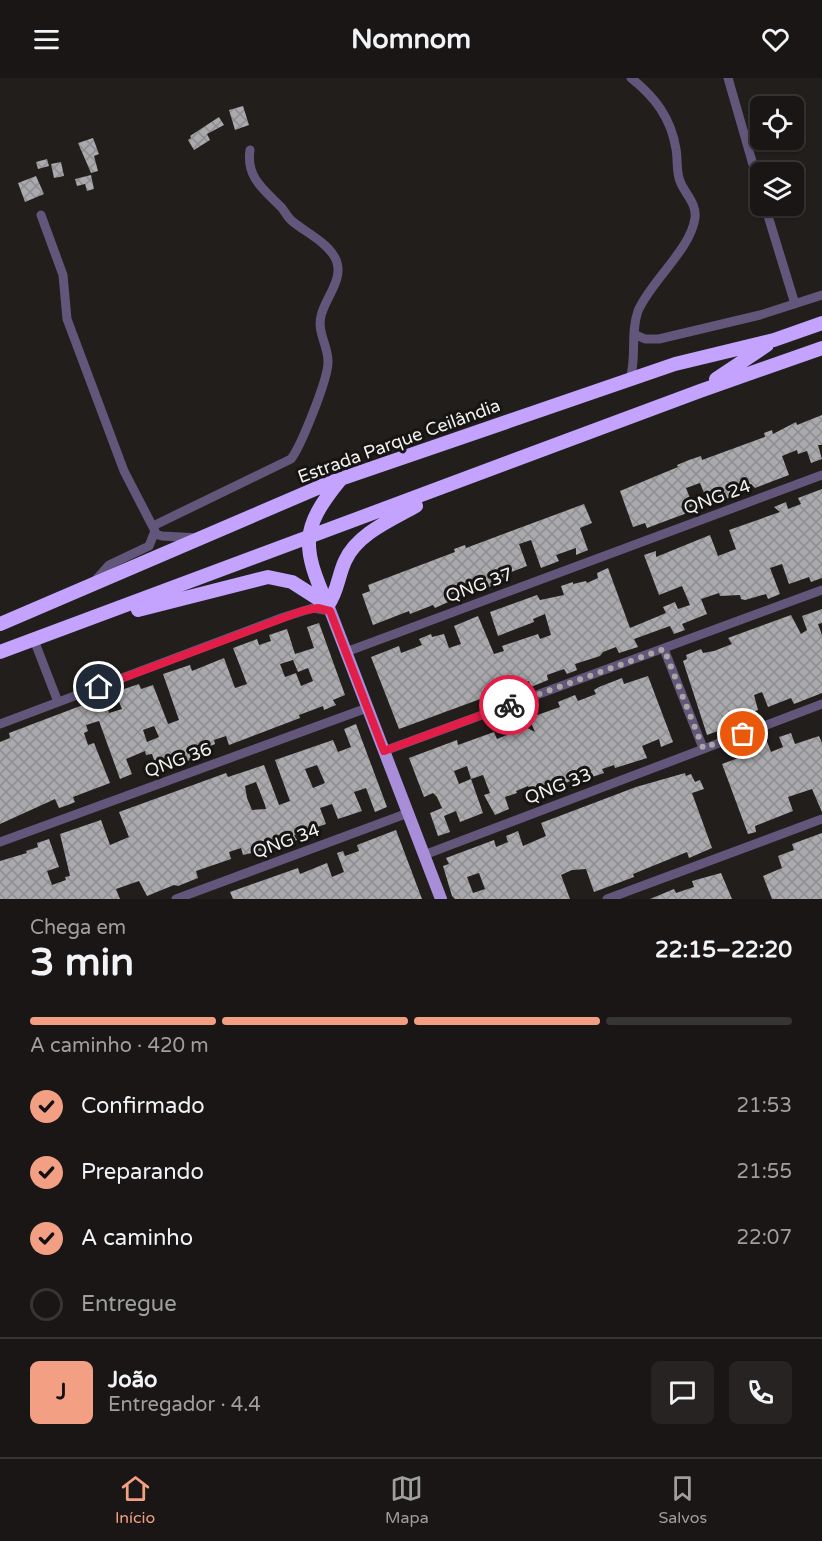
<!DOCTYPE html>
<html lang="pt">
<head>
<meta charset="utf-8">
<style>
	body { margin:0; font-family:"Varela Round",sans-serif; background:#262322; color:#f1f3f6; height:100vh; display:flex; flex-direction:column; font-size:22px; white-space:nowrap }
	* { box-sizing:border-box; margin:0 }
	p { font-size:20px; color:#9f9fa0 }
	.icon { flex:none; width:33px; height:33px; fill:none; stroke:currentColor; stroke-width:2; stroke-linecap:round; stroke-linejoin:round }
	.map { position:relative; height:821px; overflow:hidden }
	.panel { display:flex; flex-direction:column; background:#191615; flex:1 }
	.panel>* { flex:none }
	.fabs { position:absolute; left:750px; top:18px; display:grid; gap:12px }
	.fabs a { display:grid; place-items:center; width:54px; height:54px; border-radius:9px; background:#191615; box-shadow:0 2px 4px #0004,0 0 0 2px #373534; font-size:30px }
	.pin { position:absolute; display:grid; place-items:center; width:51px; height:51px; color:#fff; margin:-26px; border:3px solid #fff; border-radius:50%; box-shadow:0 2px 6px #0007 }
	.courier { position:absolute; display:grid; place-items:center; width:60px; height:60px; margin:-30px; border:4px solid #e11d48; border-radius:50%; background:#fff; color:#222; box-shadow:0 2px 8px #0007 }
	.overview em { font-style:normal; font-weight:700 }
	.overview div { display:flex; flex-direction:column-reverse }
	.overview { display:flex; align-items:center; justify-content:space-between; height:102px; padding:0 30px }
	h1 { font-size:39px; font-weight:700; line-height:45px }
	.bar { display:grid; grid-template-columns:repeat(4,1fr); gap:9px 6px; align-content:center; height:72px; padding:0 30px }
	.bar i { height:8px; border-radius:4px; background:#373534 }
	.bar .selected { background:#f39f83 }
	.bar p { grid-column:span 4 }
	.line { display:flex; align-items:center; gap:15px; padding:0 30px; border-top:2px solid #373534 }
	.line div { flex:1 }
	.round { display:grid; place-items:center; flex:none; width:63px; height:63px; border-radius:9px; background:#262322 }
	ol { padding:0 30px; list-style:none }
	li { display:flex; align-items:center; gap:18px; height:66px }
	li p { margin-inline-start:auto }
	li .icon { padding:6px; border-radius:50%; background:#f39f83; color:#111; stroke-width:4 }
	li:last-child { color:#9f9fa0 }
	li i { width:33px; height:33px; border:3px solid #373534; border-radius:50% }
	header { display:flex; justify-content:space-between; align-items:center; height:78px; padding:0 30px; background:#191615; font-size:27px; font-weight:700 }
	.tab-bar { display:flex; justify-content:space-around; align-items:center; height:84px; border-top:2px solid #373534; background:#191615; font-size:16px; color:#9f9fa0 }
	.tab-bar a { display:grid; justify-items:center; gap:3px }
	.tab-bar .selected { color:#f39f83 }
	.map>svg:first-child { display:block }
	.building { fill:url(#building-cross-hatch); fill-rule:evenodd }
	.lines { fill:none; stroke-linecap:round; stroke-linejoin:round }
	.minor { stroke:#63567b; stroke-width:9 }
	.major { stroke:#a88dd9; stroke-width:12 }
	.highway { stroke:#c4a3fe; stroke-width:14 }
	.done { stroke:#a9a7a5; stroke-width:6; stroke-dasharray:0 10.8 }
	.route { stroke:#e11d48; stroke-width:8 }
	.labels { text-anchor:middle; stroke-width:6; stroke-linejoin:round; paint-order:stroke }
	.street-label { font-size:18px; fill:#f2f1ef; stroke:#171513 }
</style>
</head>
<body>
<header><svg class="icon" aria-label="menu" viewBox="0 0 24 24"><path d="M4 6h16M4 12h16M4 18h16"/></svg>Nomnom<svg class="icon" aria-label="heart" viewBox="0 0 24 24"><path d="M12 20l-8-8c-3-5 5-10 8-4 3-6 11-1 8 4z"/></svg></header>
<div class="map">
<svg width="822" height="821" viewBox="0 0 822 821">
	<defs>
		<pattern id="building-cross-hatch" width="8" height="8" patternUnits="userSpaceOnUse" patternTransform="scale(1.5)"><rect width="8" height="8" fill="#aaa9ad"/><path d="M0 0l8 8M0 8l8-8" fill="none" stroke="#8d8c8f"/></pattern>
	</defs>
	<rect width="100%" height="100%" fill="#211e1c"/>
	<path class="building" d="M243 28 249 47 235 52 229 32Z
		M219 39 224 47 207 56 210 62 194 72 188 62 191 60 190 58Z
		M93 60 99 76 94 78 98 93 91 95 78 65Z
		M47 81 49 88 38 91 36 84Z
		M61 84 64 98 54 100 51 86Z
		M91 97 94 111 87 113 85 106 77 108 75 101Z
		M36 98 44 116 25 124 18 105Z
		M822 337V367H818L822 381 811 385 807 373 798 376 797 372 782 378 789 397 755 410 752 407 753 410 742 415 709 427 700 405 686 410 693 428 686 431 687 435 647 450 645 445 633 449 620 413 678 389 677 387 689 382 701 378 702 382 765 359 764 355 772 352 773 356 796 344 797 347Z
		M822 411V500L811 504 809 499 789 506 782 486 770 490 780 516 768 521 766 516 745 522 741 521 740 517 720 518 719 515 701 521 707 536 682 546 685 552 674 556 670 548 634 561 638 569 619 575 616 569 603 574 600 578 575 586 577 592 567 596 564 591 547 597 548 602 531 609 529 603 399 651 371 579 399 568 401 575 409 572 422 567 419 561 431 556 432 559 444 556 449 570 461 566 454 548 478 538 494 576 504 573 502 568 538 556 540 561 551 557 545 536 533 541 534 544 498 558 490 534 537 517 540 522 564 517 561 508 573 504V506L586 503 587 505 598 500 597 495 608 490 630 550 666 535 663 529 675 524 678 531 690 527 682 508 659 517 644 477 656 473V479L710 457 718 478 736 471 729 452 780 434 774 429 786 424 788 431 801 426 798 420Z
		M584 426 592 445 580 450 588 472 576 477V470L556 477 559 483 541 490 531 462 519 466 527 488 503 497 504 500 492 504 494 507 470 516 468 510 449 517 451 523 446 525 435 530 433 527 410 536 409 533 373 547 362 516 370 513 368 507 455 474 454 471 465 467 466 470Z
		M822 531V545L818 546 822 557V615L794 626 791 620 768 629 762 614 754 617 758 632 744 637 746 643 707 657 683 583 687 581 686 577 701 571 703 575 714 573 732 566 728 560 791 537 801 556 807 552 802 538Z
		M319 545 345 617 333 622 336 627 324 632 323 628 299 637 300 640 229 667 226 658 214 662 215 666 204 671 206 676 158 694 152 676 146 677 145 673 126 681 132 696 120 701 99 643 86 647 88 653 84 655 88 667 94 665 110 705 73 719 75 724 68 727 59 730 55 721 0 746V664L10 660 9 655 104 619 109 635 122 631 115 614 139 606 141 611 153 607 168 646 179 642 163 596 190 587 192 593 224 580 235 610 247 606 233 570 257 561 259 567 271 563 269 557 287 551 295 576 314 570 307 549ZM293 582 298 594 308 590 313 603 301 608 296 595 285 599 280 586ZM154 648 159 659 147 664 143 652Z
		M648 598 673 664 661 669 659 661 642 668 647 680 615 690 614 687 602 691 604 695 592 699 590 695 544 714 543 712 531 716 528 708 516 713 517 715 505 719 509 731 495 737 484 717 490 715 483 697 471 701 467 688 454 693 459 706 471 701 483 735 460 744 456 733 444 738 450 754 438 758 430 735 442 730 437 719 433 715 424 719 409 680 457 662 458 667 494 654 497 661 509 656 506 650 518 645 535 654 529 640 560 629 558 624 575 617 578 623 596 616 594 612 599 609 622 600 624 606Z
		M356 646 387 729 375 734 366 710 354 714 362 733 338 741 332 726 320 730 326 746 294 757 297 762 269 773 268 771 243 777 241 770 229 774 231 781 196 793 198 800 178 808 174 807 147 818 139 803 116 811 120 821H0V783L27 775 26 773 38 769 37 765 49 761 59 789 47 793 52 807 66 802 65 799 70 798 60 756 101 742 110 767 129 759 119 734 226 695 228 699 264 687 279 727 290 723 275 682 333 662 338 674 351 669 344 651ZM317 687 325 705 313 710 305 691ZM256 704 265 727 266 731 252 732 247 720 245 708Z
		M791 655 795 666 819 658 822 665V734L812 711 788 719 793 733 755 748 756 754 748 756 722 686 741 679 738 672 766 661 771 674 783 669 779 659Z
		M685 695 686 698 691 696 695 704 700 702 704 711 692 715 712 770 689 780 687 774 633 796 634 799 594 814 586 791 572 792 561 797 570 821H455L452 818 443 788 449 786 446 780 494 762 496 769 508 764 506 758 518 753 523 768 546 758 541 745 636 709ZM479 795 485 811 473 815 467 799Z
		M396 752 422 821H233L230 814 298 790 300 796 327 785 332 799 344 794 337 775 343 773 345 778 359 773 357 767Z
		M822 755V821H772L763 798 782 790 778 778 794 772 792 766Z
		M721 795 732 821H650L674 811 676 815 694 809 692 803Z"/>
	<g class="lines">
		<path class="minor" d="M728 0 760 111
			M765 128 795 226
			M41 137 63 197 67 241 124 393 155 453 149 468 109 487 94 504
			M634 256 645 261H659L760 237 822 217
			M630 301C637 279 630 255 638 233 650 204 691 171 695 140 697 125 684 115 680 103 676 93 678 82 676 71 671 40 655 19 631 0
			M153 448 291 381C301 368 329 299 328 283 328 268 317 254 321 238 325 219 347 199 334 178 325 163 305 154 292 143 287 139 285 133 281 129 263 111 246 99 250 72
			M155 456 162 458 200 460
			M34 562 58 624
			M664 571 703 670
			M346 574 822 397
			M0 646 284 539 313 530 330 533
			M384 673 822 512
			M0 764 367 630
			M424 777 822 626
			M176 821 408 735
			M607 821 822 741"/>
		<path class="major" d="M328 527 441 821"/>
		<path class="highway" d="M716 301 767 267
			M327 526C302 469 300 451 340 402
			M328 527C338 513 338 498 345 483 357 456 391 442 416 428
			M138 532 268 499 292 504 328 527
			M0 546 329 405 675 286 774 262 822 245
			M0 574 700 313 822 270"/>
	</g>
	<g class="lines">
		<path class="done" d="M509 627 664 571 703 670 743 656"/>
		<path class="route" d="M99 609 302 533 318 530 330 533 384 673 509 627"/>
	</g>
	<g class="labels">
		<g class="street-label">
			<text transform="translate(399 363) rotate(-20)" y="6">Estrada Parque Ceilândia</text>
			<text transform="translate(717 419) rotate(-20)" y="6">QNG 24</text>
			<text transform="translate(479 507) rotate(-20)" y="6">QNG 37</text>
			<text transform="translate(178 682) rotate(-20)" y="6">QNG 36</text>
			<text transform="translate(558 708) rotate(-21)" y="6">QNG 33</text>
			<text transform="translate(286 763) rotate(-20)" y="6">QNG 34</text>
		</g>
	</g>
</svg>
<div class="fabs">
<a><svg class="icon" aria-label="locate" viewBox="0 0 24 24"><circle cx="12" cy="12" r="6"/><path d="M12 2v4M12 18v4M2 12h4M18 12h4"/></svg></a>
<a><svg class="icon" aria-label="layers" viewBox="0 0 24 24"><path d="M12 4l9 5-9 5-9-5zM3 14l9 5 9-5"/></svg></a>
</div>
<div class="pin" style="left:743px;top:656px;background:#ea580c"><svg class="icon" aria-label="bag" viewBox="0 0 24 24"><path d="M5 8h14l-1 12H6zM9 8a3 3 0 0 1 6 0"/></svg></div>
<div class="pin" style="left:99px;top:609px;background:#1f2937"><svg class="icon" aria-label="home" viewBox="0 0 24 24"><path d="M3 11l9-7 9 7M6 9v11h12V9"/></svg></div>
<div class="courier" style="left:509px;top:627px"><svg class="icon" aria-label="bike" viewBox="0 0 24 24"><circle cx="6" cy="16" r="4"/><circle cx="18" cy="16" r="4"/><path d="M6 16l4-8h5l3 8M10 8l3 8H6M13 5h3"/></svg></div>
</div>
<section class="panel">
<div class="overview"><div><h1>3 min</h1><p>Chega em</p></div><em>22:15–22:20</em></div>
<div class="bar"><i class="selected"></i><i class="selected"></i><i class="selected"></i><i></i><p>A caminho · 420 m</p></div>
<ol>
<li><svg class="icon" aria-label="check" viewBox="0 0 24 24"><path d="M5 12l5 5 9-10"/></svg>Confirmado<p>21:53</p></li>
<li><svg class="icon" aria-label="check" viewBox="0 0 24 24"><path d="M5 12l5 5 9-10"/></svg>Preparando<p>21:55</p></li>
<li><svg class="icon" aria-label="check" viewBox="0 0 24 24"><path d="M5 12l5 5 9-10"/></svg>A caminho<p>22:07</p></li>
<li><i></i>Entregue</li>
</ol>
<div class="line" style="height:108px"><b class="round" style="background:#f39f83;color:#111">J</b><div><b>João</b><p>Entregador · 4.4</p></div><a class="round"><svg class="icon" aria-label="chat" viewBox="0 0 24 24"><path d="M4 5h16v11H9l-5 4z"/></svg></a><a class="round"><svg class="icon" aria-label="phone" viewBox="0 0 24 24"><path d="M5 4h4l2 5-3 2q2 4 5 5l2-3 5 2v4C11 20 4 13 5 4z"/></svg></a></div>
</section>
<nav class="tab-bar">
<a class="selected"><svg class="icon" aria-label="home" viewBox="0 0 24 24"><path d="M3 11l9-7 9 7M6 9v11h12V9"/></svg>Início</a>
<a><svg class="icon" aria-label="map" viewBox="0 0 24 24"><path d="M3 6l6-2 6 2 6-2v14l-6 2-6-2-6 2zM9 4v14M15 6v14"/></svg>Mapa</a>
<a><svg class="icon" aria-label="saved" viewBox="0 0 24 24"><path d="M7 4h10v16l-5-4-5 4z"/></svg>Salvos</a>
</nav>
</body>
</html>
